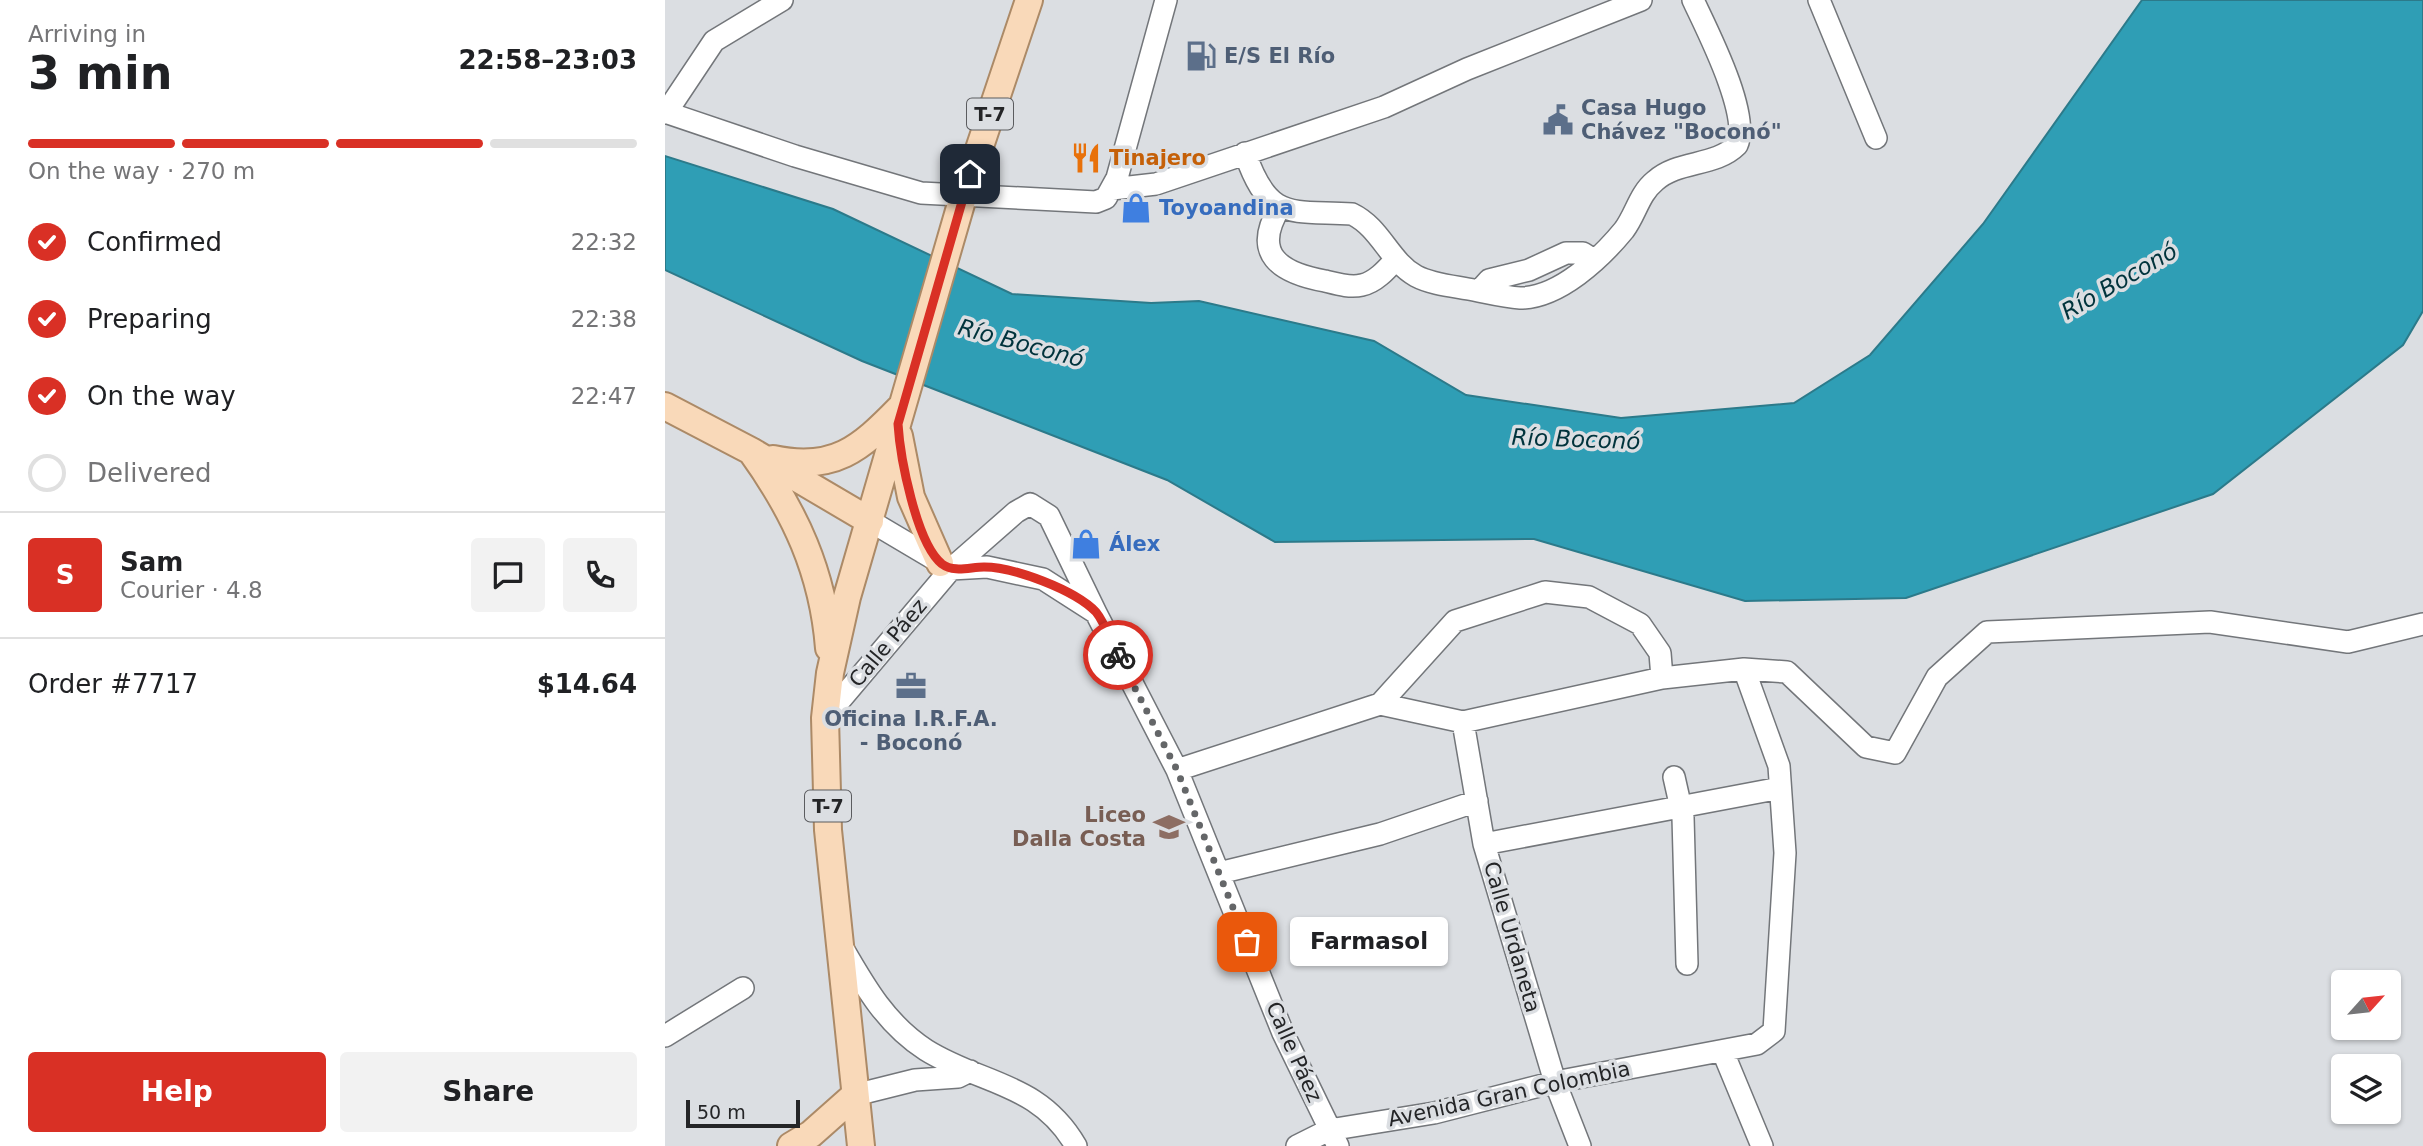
<!DOCTYPE html>
<html lang="en">
<head>
<meta charset="utf-8">
<style>
	body { margin:0; font-family:"DejaVu Sans",sans-serif; background:#f2f2f2; color:#202124; height:100vh; display:flex; flex-direction:column; font-size:26px; white-space:nowrap }
	* { box-sizing:border-box; margin:0 }
	p { font-size:23px; color:#757577 }
	.icon { flex:none; width:38px; height:38px; fill:none; stroke:currentColor; stroke-width:2; stroke-linecap:round; stroke-linejoin:round }
	.map { position:relative; flex:1; overflow:hidden }
	.sheet { display:flex; flex-direction:column; background:#fff; width:665px }
	.sheet>* { flex:none }
	.needle { width:46px; rotate:63deg }
	.fabs { position:absolute; left:1666px; top:970px; display:grid; gap:14px }
	.fabs a { display:grid; place-items:center; width:70px; height:70px; border-radius:7px; background:#fff; box-shadow:0 2px 5px #0004; font-size:35px }
	.scale { position:absolute; left:21px; bottom:18px; width:114px; box-sizing:border-box; padding-left:7px; border:4px solid #242527; border-top:0; font-size:19px; line-height:24px; white-space:nowrap; color:#242527; -webkit-text-stroke:5px #dbdee2; paint-order:stroke }
	.pin { position:absolute; display:grid; place-items:center; width:60px; height:60px; color:#fff; margin:-30px; border-radius:14px; box-shadow:0 4px 10px #0006 }
	.courier { position:absolute; display:grid; place-items:center; width:70px; height:70px; margin:-35px; border:5px solid #d93025; border-radius:50%; background:#fff; color:#222; box-shadow:0 2px 9px #0007 }
	.bubble { position:absolute; height:49px; border-radius:7px; background:#fff; box-shadow:0 2px 5px #0004; font-size:23px; font-weight:800; line-height:49px; text-align:center }
	.overview em { font-style:normal; font-weight:800 }
	.overview div { display:flex; flex-direction:column-reverse }
	.overview { display:flex; align-items:center; justify-content:space-between; height:119px; padding:0 28px }
	h1 { font-size:46px; font-weight:800; line-height:52px }
	.bar { display:grid; grid-template-columns:repeat(4,1fr); gap:10px 7px; align-content:center; height:84px; padding:0 28px }
	.bar i { height:9px; border-radius:5px; background:#e0e0e0 }
	.bar .on { background:#d93025 }
	.bar p { grid-column:span 4 }
	.line { display:flex; align-items:center; gap:18px; padding:0 28px; border-top:2px solid #e0e0e0 }
	.line div { flex:1 }
	.round { display:grid; place-items:center; flex:none; width:74px; height:74px; border-radius:7px; background:#f2f2f2 }
	ol { padding:0 28px; list-style:none }
	li { display:flex; align-items:center; gap:21px; height:77px }
	li p { margin-inline-start:auto }
	li .icon { padding:7px; border-radius:50%; background:#d93025; color:#fff; stroke-width:4 }
	li:last-child { color:#757577 }
	li i { width:38px; height:38px; border:4px solid #e0e0e0; border-radius:50% }
	.button { display:flex; gap:14px; margin-top:auto; padding:14px 28px }
	.button a { flex:1; height:80px; border-radius:7px; background:#d93025; color:#fff; font-size:28px; font-weight:800; line-height:80px; text-align:center }
	.button a+a { background:#f2f2f2; color:#202124 }
	main { display:flex; flex:1; min-height:0 }
	.map>svg:first-child { display:block }
	.water { fill:#2f9eb5; stroke:#2c7a8a; stroke-width:2 }
	.lines { fill:none; stroke-linecap:round; stroke-linejoin:round }
	.minor-casing { stroke:#73767a; stroke-width:24 }
	.major-casing { stroke:#ac8a67; stroke-width:30 }
	.minor { stroke:#fff; stroke-width:21 }
	.major { stroke:#f9d9b9; stroke-width:26 }
	.done { stroke:#646668; stroke-width:7; stroke-dasharray:0 12.6 }
	.route { stroke:#d93025; stroke-width:9 }
	.labels { text-anchor:middle; stroke-width:7; stroke-linejoin:round; paint-order:stroke }
	.shield { fill:#dbdee2; stroke:#5b5c5f; stroke-width:2 }
	.shield-label { font-size:19px; font-weight:bold; fill:#242527 }
	.service-label { font-size:21px; font-weight:bold; fill:#4e5e75; stroke:#dbdee2; text-anchor:start }
	.food-label { font-size:21px; font-weight:bold; fill:#c56008; stroke:#dbdee2; text-anchor:start }
	.shop-label { font-size:21px; font-weight:bold; fill:#366cbe; stroke:#dbdee2; text-anchor:start }
	.street-label { font-size:21px; fill:#242527; stroke:#dbdee2 }
	.education-label { font-size:21px; font-weight:bold; fill:#785e54; stroke:#dbdee2; text-anchor:end }
	.water-label { font-size:23px; font-style:italic; fill:#00333c; stroke:#dbdee2 }
</style>
</head>
<body>
<main>
<section class="sheet">
<div class="overview"><div><h1>3 min</h1><p>Arriving in</p></div><em>22:58–23:03</em></div>
<div class="bar"><i class="on"></i><i class="on"></i><i class="on"></i><i></i><p>On the way · 270 m</p></div>
<ol>
<li><svg class="icon" aria-label="check" viewBox="0 0 24 24"><path d="M5 12l5 5 9-10"/></svg>Confirmed<p>22:32</p></li>
<li><svg class="icon" aria-label="check" viewBox="0 0 24 24"><path d="M5 12l5 5 9-10"/></svg>Preparing<p>22:38</p></li>
<li><svg class="icon" aria-label="check" viewBox="0 0 24 24"><path d="M5 12l5 5 9-10"/></svg>On the way<p>22:47</p></li>
<li><i></i>Delivered</li>
</ol>
<div class="line" style="height:126px"><b class="round" style="background:#d93025;color:#fff">S</b><div><b>Sam</b><p>Courier · 4.8</p></div><a class="round"><svg class="icon" aria-label="chat" viewBox="0 0 24 24"><path d="M4 5h16v11H9l-5 4z"/></svg></a><a class="round"><svg class="icon" aria-label="phone" viewBox="0 0 24 24"><path d="M5 4h4l2 5-3 2q2 4 5 5l2-3 5 2v4C11 20 4 13 5 4z"/></svg></a></div>
<div class="line" style="height:91px"><div>Order #7717</div><b>$14.64</b></div>
<div class="button"><a>Help</a><a>Share</a></div>
</section>
<div class="map">
<svg width="1758" height="1146" viewBox="0 0 1758 1146">
	<rect width="100%" height="100%" fill="#dbdee2"/>
	<path class="water" d="M1477 0H1758V311L1738 345 1548 494 1241 598 1080 601 869 539 610 542 502 480 197 361 0 270V156L168 209 347 294 486 303 534 301 709 341 801 395 956 418 1129 403 1205 355 1318 224Z"/>
	<g class="lines">
		<g class="minor-casing">
			<path id="minor" d="M1154 0 1211 138
				M0 112 130 156 256 193 431 202 441 198 452 178 501 0
				M1 113 49 41 117 0
				M580 153C604 222 625 210 687 214 716 228 724 261 751 276 766 284 786 286 803 289 820 292 838 297 855 298 894 298 936 258 959 230 971 214 974 194 990 181 1013 160 1050 167 1072 145 1086 115 1042 30 1028 0
				M447 189 491 184 719 107 802 69 976 0
				M615 207C586 254 615 273 660 281 672 284 685 288 697 285 711 282 722 269 731 259
				M814 291 824 280 864 270 901 253H918L929 260
				M205 521 286 569 322 567 378 579 431 613 512 770 618 1033 673 1146
				M715 704 790 621 880 592 924 597 975 624 995 653 997 678
				M160 718 286 569 351 512 365 504 384 516 431 613
				M798 722 819 844 890 1082 915 1146
				M512 770 715 704 798 722 997 678 1079 669 1122 672 1201 747 1230 753 1272 677 1322 632 1545 622 1683 642 1758 624
				M1009 777 1018 817 1022 964
				M819 844 1115 788
				M554 873 715 834 812 801
				M177 947C200 987 221 1024 261 1050 317 1085 374 1082 411 1146
				M0 1036 78 988
				M1058 1052 1097 1146
				M190 1095 250 1080 293 1077 305 1071
				M632 1146 664 1130 769 1113 890 1082 1092 1044 1109 1031 1120 853 1114 766 1079 669"/>
		</g>
		<g class="major-casing">
			<path id="major" d="M0 406 86 451 205 521
				M234 436 246 497 275 563
				M86 451C130 512 158 572 164 648
				M108 459C169 472 195 449 235 408
				M126 1146 146 1134 190 1095
				M196 1146 163 830 160 718 165 673 182 597 298 197 364 0"/>
		</g>
		<use href="#minor" class="minor"/>
		<use href="#major" class="major"/>
	</g>
	<g class="lines">
		<path class="done" d="M453 655 512 770 582 942"/>
		<path class="route" d="M305 174 233 424C235 456 251 543 277 564 289 573 305 567 319 567 349 567 410 590 431 612 440 623 446 642 453 655"/>
	</g>
	<defs>
		<g id="fuel-bare" transform="scale(2.415)"><path d="M-5.5-6h7V0h2V4h1.3V-2.5L3-4.5l.8-.8L6-3V5H2.5V1h-1V6h-7ZM-4.2-4.7v3.2H.2V-4.7Z" fill="#5c6f8a" stroke="#dbdee2" stroke-width="2.5" paint-order="stroke"/></g>
		<g id="civic-bare" transform="scale(2.415)"><path d="M-.6-6.5H3V-4.5H.6V-3L4-1V1h2V6H-6V1h2V-1L-.6-3ZM-1.2 2.5V6h2.4V2.5Z" fill="#5c6f8a" stroke="#dbdee2" stroke-width="2.5" paint-order="stroke"/></g>
		<g id="restaurant-bare" transform="scale(2.415)"><path d="M-5-6h1v4h1v-4h1v4h1v-4h1v5L-1.5 .5V6h-2V.5L-5-1ZM5-6V6H3V1.5H1.5Q1.5-4 5-6Z" fill="#e8710a" stroke="#dbdee2" stroke-width="2.5" paint-order="stroke"/></g>
		<g id="shop-bare" transform="scale(2.415)"><path d="M-5-2.5h2.3a2.7 3.5 0 0 1 5.4 0H5L5.5 6h-11ZM-1.5-2.5h3a1.5 2.3 0 0 0-3 0Z" fill="#3f7fe0" stroke="#dbdee2" stroke-width="2.5" paint-order="stroke"/></g>
		<g id="office-bare" transform="scale(2.415)"><path d="M-6-3h4V-5.5h4V-3h4V5H-6ZM-1-4.5V-3h2v-1.5ZM-6 0V1H6V0Z" fill="#5c6f8a" stroke="#dbdee2" stroke-width="2.5" paint-order="stroke"/></g>
		<g id="school-bare" transform="scale(2.415)"><path d="M0-5L7-2L0 1L-7-2ZM-4 1L0 2.5L4 1V4Q0 6-4 4Z" fill="#8d6e63" stroke="#dbdee2" stroke-width="2.5" paint-order="stroke"/></g>
	</defs>
	<g fill-rule="evenodd">
		<use href="#fuel-bare" x="536" y="56"/>
		<use href="#civic-bare" x="893" y="120"/>
		<use href="#restaurant-bare" x="421" y="158"/>
		<use href="#shop-bare" x="471" y="208"/>
		<use href="#shop-bare" x="421" y="544"/>
		<use href="#office-bare" x="246" y="686"/>
		<use href="#school-bare" x="504" y="827"/>
	</g>
	<g class="labels">
		<g class="shield">
			<rect x="302" y="98.5" width="46" height="31" rx="5"/>
			<rect x="140" y="790.5" width="46" height="31" rx="5"/>
		</g>
		<g class="shield-label">
			<text x="325" y="121">T-7</text>
			<text x="163" y="813">T-7</text>
		</g>
		<g class="service-label">
			<text x="559" y="63">E/S El Río</text>
			<text x="916" y="115">Casa Hugo<tspan x="916" dy="24">Chávez "Boconó"</tspan></text>
			<text x="246" y="726" text-anchor="middle">Oficina I.R.F.A.<tspan x="246" dy="24">- Boconó</tspan></text>
		</g>
		<g class="food-label">
			<text x="444" y="165">Tinajero</text>
		</g>
		<g class="shop-label">
			<text x="494" y="215">Toyoandina</text>
			<text x="444" y="551">Álex</text>
		</g>
		<g class="street-label">
			<text transform="translate(223 643) rotate(-50)" y="7">Calle Páez</text>
			<text transform="translate(847 937) rotate(74)" y="7">Calle Urdaneta</text>
			<text transform="translate(629 1052) rotate(66)" y="7">Calle Páez</text>
			<text transform="translate(844 1094) rotate(-12)" y="7">Avenida Gran Colombia</text>
		</g>
		<g class="education-label">
			<text x="481" y="822">Liceo<tspan x="481" dy="24">Dalla Costa</tspan></text>
		</g>
		<g class="water-label">
			<text transform="translate(1454 281) rotate(-30)" y="8">Río Boconó</text>
			<text transform="translate(356 343) rotate(15)" y="8">Río Boconó</text>
			<text transform="translate(911 439) rotate(2)" y="8">Río Boconó</text>
		</g>
	</g>
</svg>
<div class="fabs">
<a><svg class="needle" viewBox="-14 -14 28 28"><path d="M0-13l5 13h-10z" fill="#e53935"/><path d="M0 13l5-13h-10z" fill="#757577"/></svg></a>
<a><svg class="icon" aria-label="layers" viewBox="0 0 24 24"><path d="M12 4l9 5-9 5-9-5zM3 14l9 5 9-5"/></svg></a>
</div>
<div class="scale">50 m</div>
<div class="pin" style="left:582px;top:942px;background:#ea580c"><svg class="icon" aria-label="bag" viewBox="0 0 24 24"><path d="M5 8h14l-1 12H6zM9 8a3 3 0 0 1 6 0"/></svg></div>
<div class="pin" style="left:305px;top:174px;background:#1f2937"><svg class="icon" aria-label="home" viewBox="0 0 24 24"><path d="M3 11l9-7 9 7M6 9v11h12V9"/></svg></div>
<div class="courier" style="left:453px;top:655px"><svg class="icon" aria-label="bike" viewBox="0 0 24 24"><circle cx="6" cy="16" r="4"/><circle cx="18" cy="16" r="4"/><path d="M6 16l4-8h5l3 8M10 8l3 8H6M13 5h3"/></svg></div>
<div class="bubble" style="left:625px;top:917px;width:158px">Farmasol</div>
</div>
</main>
</body>
</html>
